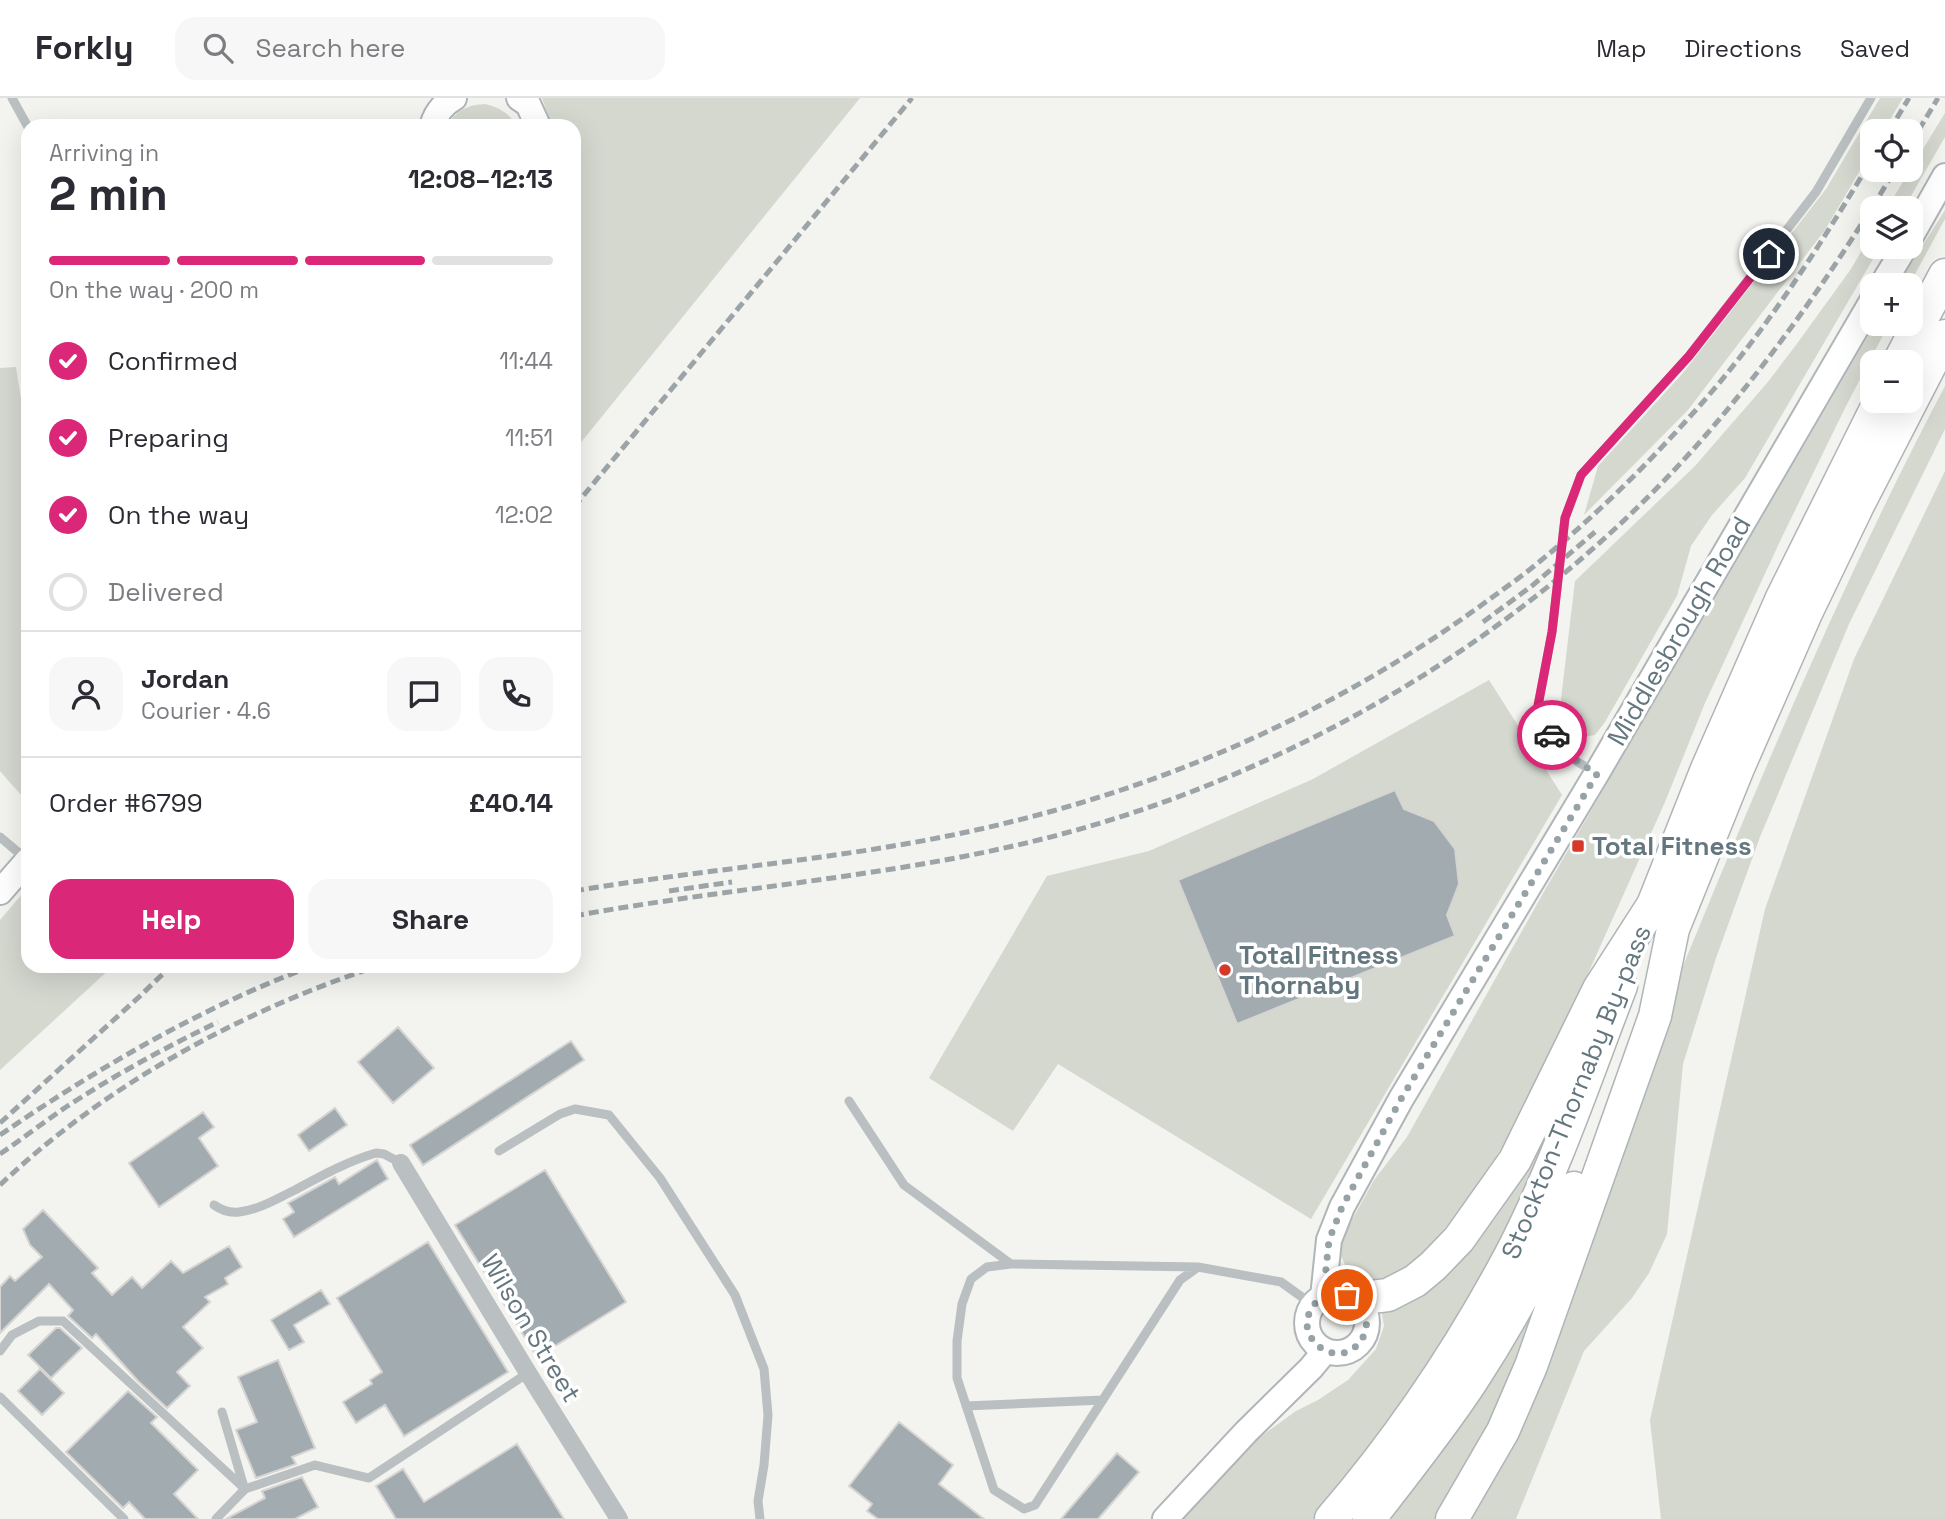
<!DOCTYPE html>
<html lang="en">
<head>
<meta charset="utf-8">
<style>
	body { margin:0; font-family:"Space Grotesk",sans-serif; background:#f7f7f7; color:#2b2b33; height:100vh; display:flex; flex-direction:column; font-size:26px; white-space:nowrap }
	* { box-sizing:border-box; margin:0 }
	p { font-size:23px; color:#7c7c81 }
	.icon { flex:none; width:38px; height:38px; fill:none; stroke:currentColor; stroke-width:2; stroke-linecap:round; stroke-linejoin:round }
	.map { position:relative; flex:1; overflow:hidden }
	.details { position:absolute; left:21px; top:21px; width:560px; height:854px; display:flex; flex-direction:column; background:#fff; border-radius:21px; box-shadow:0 7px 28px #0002 }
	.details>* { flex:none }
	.controls { position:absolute; left:1860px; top:21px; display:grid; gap:14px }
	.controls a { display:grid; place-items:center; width:63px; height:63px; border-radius:14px; background:#fff; box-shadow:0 7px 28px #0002; font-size:35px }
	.pin { position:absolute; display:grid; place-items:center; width:60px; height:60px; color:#fff; margin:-30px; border:4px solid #fff; border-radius:50%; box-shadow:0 2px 7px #0007 }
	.courier { position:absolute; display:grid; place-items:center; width:70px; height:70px; margin:-35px; border:5px solid #db2777; border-radius:50%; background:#fff; color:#222; box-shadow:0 2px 9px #0007 }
	.overview em { font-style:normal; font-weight:700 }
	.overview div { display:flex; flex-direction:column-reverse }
	.overview { display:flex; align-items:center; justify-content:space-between; height:119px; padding:0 28px }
	h1 { font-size:46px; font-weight:700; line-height:52px }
	.bar { display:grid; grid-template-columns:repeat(4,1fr); gap:10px 7px; align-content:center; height:84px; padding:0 28px }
	.bar i { height:9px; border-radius:5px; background:#e1e1e2 }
	.bar .on { background:#db2777 }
	.bar p { grid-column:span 4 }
	.line { display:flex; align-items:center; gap:18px; padding:0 28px; border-top:2px solid #e1e1e2 }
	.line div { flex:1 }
	.round { display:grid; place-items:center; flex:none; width:74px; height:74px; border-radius:21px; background:#f7f7f7 }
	ol { padding:0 28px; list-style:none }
	li { display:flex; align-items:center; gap:21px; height:77px }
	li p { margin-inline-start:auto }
	li .icon { padding:7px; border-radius:50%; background:#db2777; color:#fff; stroke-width:4 }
	li:last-child { color:#7c7c81 }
	li i { width:38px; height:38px; border:4px solid #e1e1e2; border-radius:50% }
	.action { display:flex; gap:14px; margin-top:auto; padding:14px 28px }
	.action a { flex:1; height:80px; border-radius:21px; background:#db2777; color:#fff; font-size:28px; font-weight:700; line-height:80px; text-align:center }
	.action a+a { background:#f7f7f7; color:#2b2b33 }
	header { display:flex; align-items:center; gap:42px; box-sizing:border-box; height:98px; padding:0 35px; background:#fff; border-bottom:2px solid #e1e1e2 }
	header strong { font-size:33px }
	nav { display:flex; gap:38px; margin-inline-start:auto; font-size:24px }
	.search { width:490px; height:63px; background:#f7f7f7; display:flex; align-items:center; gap:18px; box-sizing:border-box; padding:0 24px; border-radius:21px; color:#7c7c81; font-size:26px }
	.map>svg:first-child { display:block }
	.green { fill:#d4d8cf }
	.building { fill:#a2abaf; stroke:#d5d4d2; stroke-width:2 }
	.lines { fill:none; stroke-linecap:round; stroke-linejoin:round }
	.secondary-casing { stroke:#afb5b8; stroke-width:28 }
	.highway-casing { stroke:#afb4b6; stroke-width:35 }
	.lane { stroke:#babfc1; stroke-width:9 }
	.street { stroke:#babfc1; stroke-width:18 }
	.secondary { stroke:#fff; stroke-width:24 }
	.highway { stroke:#fff; stroke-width:32 }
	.rail { stroke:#9ca4a7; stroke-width:5; stroke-dasharray:10 5; stroke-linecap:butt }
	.done { stroke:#96a2a6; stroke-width:7; stroke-dasharray:0 12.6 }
	.route { stroke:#db2777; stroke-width:9 }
	.poi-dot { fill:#d7382c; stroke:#fff; stroke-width:2.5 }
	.labels { text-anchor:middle; stroke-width:7; stroke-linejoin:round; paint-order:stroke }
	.street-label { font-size:26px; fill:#64777f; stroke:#fff }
	.poi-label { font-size:26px; font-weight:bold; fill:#64777f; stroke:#fff; text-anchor:start }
</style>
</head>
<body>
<header>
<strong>Forkly</strong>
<div class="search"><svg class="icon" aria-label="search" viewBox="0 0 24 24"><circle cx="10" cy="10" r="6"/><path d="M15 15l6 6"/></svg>Search here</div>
<nav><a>Map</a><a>Directions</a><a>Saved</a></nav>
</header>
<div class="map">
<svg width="1945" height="1421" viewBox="0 0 1945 1421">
	<rect width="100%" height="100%" fill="#f3f3ef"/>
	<path class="green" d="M542 0H860L574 353V28H552Z
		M1880 0H1903L1883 33H1872V52L1825 132 1688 312 1584 417 1598 368 1683 275 1826 91Z
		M485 6C500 10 509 15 517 28H447C456 12 468 7 485 6Z
		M1945 15V39L1904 110H1887Z
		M1945 112V121L1909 187H1898Z
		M1872 135V149H1880L1745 380 1712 417 1691 448 1677 498 1605 624 1595 637 1574 640 1561 624V601L1575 483 1695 368 1767 285 1796 247 1851 171Z
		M1875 226H1889L1846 308 1781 441 1705 605 1665 704 1534 996 1469 1104 1404 1174 1379 1185 1364 1184 1348 1173 1341 1158 1343 1138 1374 1082 1407 1039 1546 790Z
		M16 269 21 301 28 306V705L0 673V270Z
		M1945 288V331L1849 526 1760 739 1716 860 1683 966 1667 1136 1649 1175 1632 1200 1584 1253 1516 1421H1462C1547 1208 1630 995 1718 783 1788 615 1860 449 1945 288Z
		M1945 373V1421H1661L1650 1322 1765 811 1854 561Z
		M1489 582 1562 697 1311 1121 1058 966 1013 1033 929 980 1047 778 1149 753 1313 681Z
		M28 789V868H113L0 972V822Z
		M1549 1015 1556 1020 1501 1149 1456 1228 1318 1421H1177L1224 1371 1264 1336 1296 1313 1318 1302 1348 1282 1376 1251 1384 1228 1381 1209Z
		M1549 1183 1503 1300 1439 1421H1386Z"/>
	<path class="building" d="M1395 692 1404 711 1434 723 1455 751 1459 786 1447 817 1455 838 1237 926 1178 782Z
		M398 929 434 970 393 1005 358 964Z
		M571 943 584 962 423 1067 410 1047Z
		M335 1010 347 1027 309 1053 298 1037Z
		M203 1014 214 1029 199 1040 218 1068 159 1109 129 1065Z
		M377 1062 388 1081 294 1139 283 1121 294 1114 288 1105 335 1079 339 1086Z
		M545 1072 626 1204 537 1259 455 1127Z
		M43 1112 98 1170 92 1175 112 1197 132 1179 142 1190 171 1163 183 1175 229 1148 242 1169 225 1180 228 1186 205 1199 210 1204 183 1229 203 1250 177 1274 190 1288 167 1310 138 1283 96 1236 92 1240 68 1218 73 1212 49 1186 0 1235V1189L10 1178 15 1183 42 1159 30 1147 23 1131Z
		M428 1144 508 1274 404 1338 385 1307 356 1325 343 1304 372 1286 370 1282 382 1274 337 1200Z
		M321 1192 330 1206 294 1227 304 1244 289 1252 271 1222Z
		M56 1230H60L82 1250 51 1280 28 1257Z
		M278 1262 315 1350 292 1359 296 1366 256 1380 236 1332 257 1324 238 1279Z
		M40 1271 64 1295 42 1317 18 1293Z
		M128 1293 157 1319 151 1325 198 1372 174 1396 198 1421H145L129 1404 123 1410 66 1354Z
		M899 1324 953 1367 939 1386 984 1421H878L867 1413 872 1406 849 1388Z
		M517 1346 564 1421H396L376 1388 403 1371 424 1404Z
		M1117 1355 1139 1374 1098 1421H1061Z
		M302 1379 318 1409 295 1421H226L265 1400 262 1393Z"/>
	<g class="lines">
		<g class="secondary-casing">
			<path id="secondary" d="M519 0 528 6 538 28
				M432 28C436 15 443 6 454 0
				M1911 138 1945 78
				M1882 187 1905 149
				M0 794 28 762
				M1307 1225a30 30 0 1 1 60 0a30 30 0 1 1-60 0Z
				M1323 1199 1329 1142 1342 1109 1401 1001 1597 675 1872 203
				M1165 1421 1246 1334 1311 1270 1325 1253"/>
		</g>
		<g class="highway-casing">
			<path id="highway" d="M1899 264 1945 177
				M1354 1201 1388 1197 1415 1183 1433 1168 1459 1141 1515 1062 1599 891 1653 807 1707 671 1782 500 1880 303
				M1331 1421C1399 1342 1461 1250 1510 1158 1555 1072 1586 978 1621 888
				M1369 1421C1404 1376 1440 1331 1471 1284 1510 1224 1547 1156 1574 1090
				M1452 1421 1503 1333 1531 1268 1655 918 1673 831 1738 670 1806 515 1858 407 1945 238"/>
		</g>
		<path class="lane" d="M12 0 28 29
			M1596 675 1563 655 1537 613 1552 534 1565 420 1581 377 1689 258 1816 94 1871 0
			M0 739 25 760
			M849 1003 904 1087 1011 1166
			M499 1053 560 1016 575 1011 609 1017 660 1080 735 1197 764 1271 768 1317 764 1367 758 1403 760 1421
			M214 1107C221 1112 230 1115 239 1114 259 1112 278 1100 295 1092 321 1078 348 1063 376 1055L384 1056 401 1065
			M1198 1169 1011 1166 987 1169 971 1181 962 1206 957 1243V1280L994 1392 1024 1411 1035 1407 1180 1182 1198 1169 1281 1184 1313 1207
			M0 1253 12 1237 39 1223H63L245 1391
			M0 1299 124 1421
			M966 1308 1103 1302
			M222 1314 244 1389
			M216 1421 245 1391 315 1367 369 1380 528 1275"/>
		<path class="street" d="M401 1065 528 1275 619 1421"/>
		<use href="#secondary" class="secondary"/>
		<use href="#highway" class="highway"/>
		<path class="rail" d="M1889 33 1909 0
			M1911 45 1938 0
			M574 409 912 0
			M1483 524 1533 487 1595 434
			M574 793C711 770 850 761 985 730 1166 689 1333 615 1483 506 1502 492 1521 479 1539 464 1598 416 1652 362 1702 305 1768 230 1821 146 1872 61
			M669 793 732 784
			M574 818C737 788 901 779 1062 736 1305 671 1540 528 1705 338 1777 255 1839 165 1895 72
			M0 1025 139 899 171 868
			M0 1037C98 970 200 910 312 868
			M0 1056C22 1041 44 1024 66 1009 115 977 166 949 218 924
			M0 1087C105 987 241 913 378 868"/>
	</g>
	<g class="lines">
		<path class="done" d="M1347 1197C1389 1218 1355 1273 1321 1250 1313 1245 1308 1236 1307 1227 1307 1215 1313 1205 1323 1199L1329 1142 1342 1109 1401 1001 1597 676 1563 654 1552 637"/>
		<path class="route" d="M1552 637 1537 613 1552 534 1565 420 1581 377 1689 258 1769 156"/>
	</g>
	<g class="poi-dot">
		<rect x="1571" y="741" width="14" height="14" rx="3.5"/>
		<circle cx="1225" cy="872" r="7"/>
	</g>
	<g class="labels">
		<g class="street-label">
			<text transform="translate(1679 533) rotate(-60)" y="9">Middlesbrough Road</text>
			<text transform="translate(1576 994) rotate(-68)" y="9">Stockton-Thornaby By-pass</text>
			<text transform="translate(531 1230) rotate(59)" y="9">Wilson Street</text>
		</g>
		<g class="poi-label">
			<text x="1592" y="757">Total Fitness</text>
			<text x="1239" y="866">Total Fitness<tspan x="1239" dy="30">Thornaby</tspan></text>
		</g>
	</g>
</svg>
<div class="controls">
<a><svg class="icon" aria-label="locate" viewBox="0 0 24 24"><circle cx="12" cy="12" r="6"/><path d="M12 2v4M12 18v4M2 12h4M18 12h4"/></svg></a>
<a><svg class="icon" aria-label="layers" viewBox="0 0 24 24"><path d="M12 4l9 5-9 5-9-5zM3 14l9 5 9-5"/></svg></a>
<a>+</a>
<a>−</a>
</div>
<div class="pin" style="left:1347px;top:1197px;background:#ea580c"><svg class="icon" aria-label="bag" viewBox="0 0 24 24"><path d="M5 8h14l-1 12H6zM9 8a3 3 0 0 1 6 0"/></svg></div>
<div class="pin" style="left:1769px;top:156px;background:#1f2937"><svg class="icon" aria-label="home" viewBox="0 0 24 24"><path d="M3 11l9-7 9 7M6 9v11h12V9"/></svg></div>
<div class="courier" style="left:1552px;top:637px"><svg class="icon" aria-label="car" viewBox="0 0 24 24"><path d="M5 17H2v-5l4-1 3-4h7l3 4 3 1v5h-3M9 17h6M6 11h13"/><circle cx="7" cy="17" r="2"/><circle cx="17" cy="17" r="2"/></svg></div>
<section class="details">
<div class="overview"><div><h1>2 min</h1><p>Arriving in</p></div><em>12:08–12:13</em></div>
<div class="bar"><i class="on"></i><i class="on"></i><i class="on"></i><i></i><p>On the way · 200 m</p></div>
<ol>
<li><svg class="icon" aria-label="check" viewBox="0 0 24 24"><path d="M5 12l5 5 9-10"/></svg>Confirmed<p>11:44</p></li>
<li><svg class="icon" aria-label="check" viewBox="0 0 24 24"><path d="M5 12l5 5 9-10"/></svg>Preparing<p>11:51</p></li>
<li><svg class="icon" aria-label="check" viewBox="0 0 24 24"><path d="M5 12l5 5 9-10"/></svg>On the way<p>12:02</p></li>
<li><i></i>Delivered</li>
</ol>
<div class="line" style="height:126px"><a class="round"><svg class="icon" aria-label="person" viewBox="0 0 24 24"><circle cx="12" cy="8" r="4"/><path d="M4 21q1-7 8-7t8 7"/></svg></a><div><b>Jordan</b><p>Courier · 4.6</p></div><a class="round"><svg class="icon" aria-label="chat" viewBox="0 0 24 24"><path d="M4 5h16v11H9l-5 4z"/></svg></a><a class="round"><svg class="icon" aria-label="phone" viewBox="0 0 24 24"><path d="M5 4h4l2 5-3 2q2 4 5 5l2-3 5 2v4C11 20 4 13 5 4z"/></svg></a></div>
<div class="line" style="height:91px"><div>Order #6799</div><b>£40.14</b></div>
<div class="action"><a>Help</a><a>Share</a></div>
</section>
</div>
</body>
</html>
